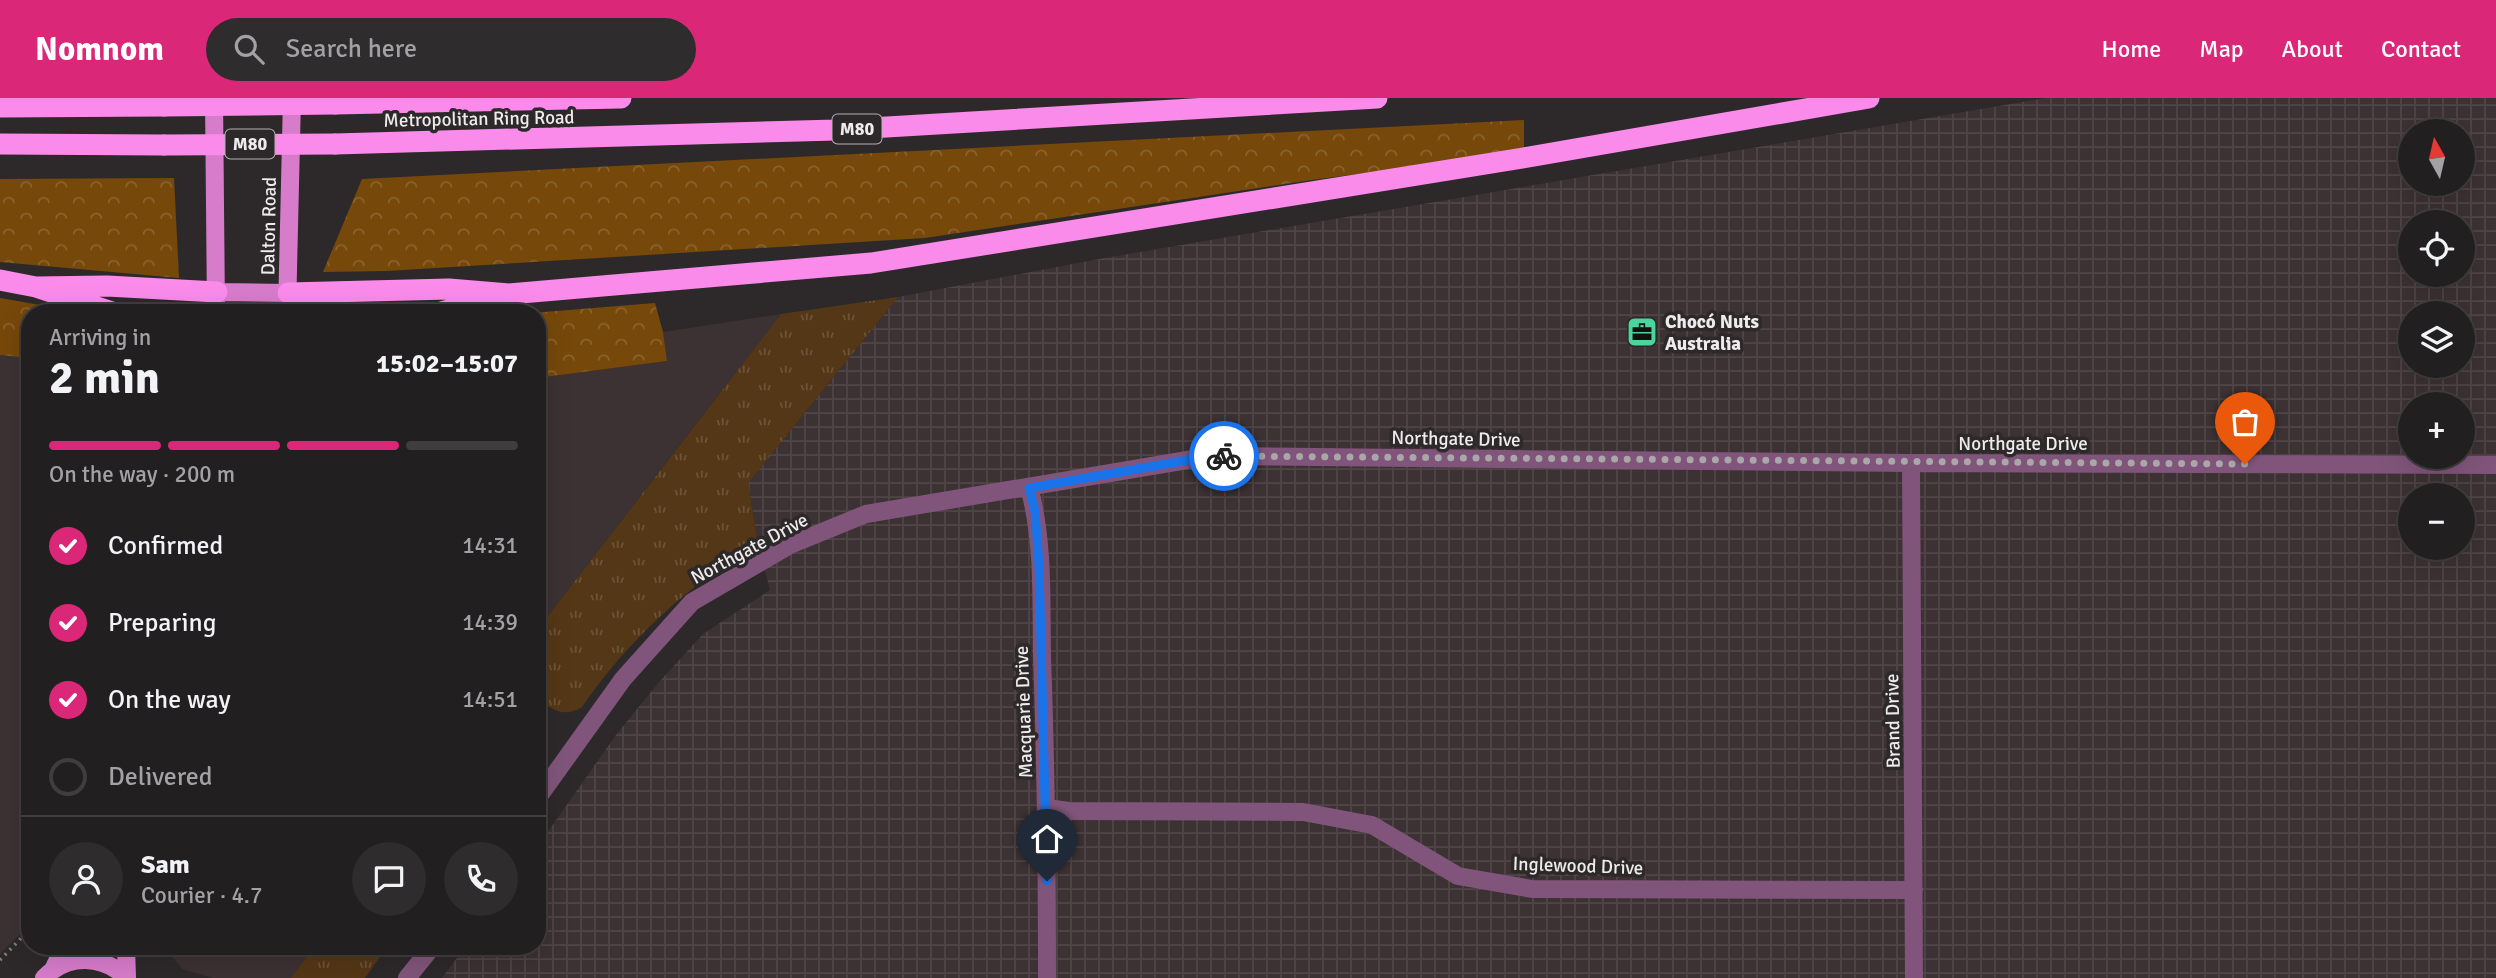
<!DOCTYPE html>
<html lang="en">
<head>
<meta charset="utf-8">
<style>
	body { margin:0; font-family:Signika,sans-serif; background:#2e2c2d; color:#f1f3f6; height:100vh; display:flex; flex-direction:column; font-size:26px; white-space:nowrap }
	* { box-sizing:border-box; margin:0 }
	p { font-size:23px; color:#a2a2a5 }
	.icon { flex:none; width:38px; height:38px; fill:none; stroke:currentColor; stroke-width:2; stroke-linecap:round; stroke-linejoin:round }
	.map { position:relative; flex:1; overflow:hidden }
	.side { position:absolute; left:21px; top:206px; width:525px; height:651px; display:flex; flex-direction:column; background:#221f20; border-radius:28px; box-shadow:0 7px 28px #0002,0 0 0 2px #3f3d3e }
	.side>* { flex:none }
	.needle { width:46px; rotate:352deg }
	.tools { position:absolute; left:2398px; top:21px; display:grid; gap:14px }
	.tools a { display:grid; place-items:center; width:77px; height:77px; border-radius:50%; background:#221f20; box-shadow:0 7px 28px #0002,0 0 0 2px #3f3d3e; font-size:35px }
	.pin { position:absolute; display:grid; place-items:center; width:60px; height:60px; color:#fff; margin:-72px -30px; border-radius:50% 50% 50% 0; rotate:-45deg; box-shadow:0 0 7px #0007 }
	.pin .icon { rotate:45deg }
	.courier { position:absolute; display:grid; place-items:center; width:70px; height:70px; margin:-35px; border:5px solid #1a73e8; border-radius:50%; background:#fff; color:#222; box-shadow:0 2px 9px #0007 }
	.overview em { font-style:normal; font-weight:700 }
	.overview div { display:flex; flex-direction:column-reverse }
	.overview { display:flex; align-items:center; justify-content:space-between; height:119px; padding:0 28px }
	h1 { font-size:46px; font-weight:700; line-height:52px }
	.bar { display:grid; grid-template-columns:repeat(4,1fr); gap:10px 7px; align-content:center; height:84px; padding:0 28px }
	.bar i { height:9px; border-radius:5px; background:#3f3d3e }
	.bar .active { background:#db2777 }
	.bar p { grid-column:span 4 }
	.line { display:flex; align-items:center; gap:18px; padding:0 28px; border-top:2px solid #3f3d3e }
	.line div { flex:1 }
	.round { display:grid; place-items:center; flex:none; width:74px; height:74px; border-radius:37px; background:#2e2c2d }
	ol { padding:0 28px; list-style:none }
	li { display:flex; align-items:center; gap:21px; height:77px }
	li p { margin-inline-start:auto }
	li .icon { padding:7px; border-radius:50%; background:#db2777; color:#fff; stroke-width:4 }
	li:last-child { color:#a2a2a5 }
	li i { width:38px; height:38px; border:4px solid #3f3d3e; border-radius:50% }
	header { display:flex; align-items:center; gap:42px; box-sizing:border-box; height:98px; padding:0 35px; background:#db2777; color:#fff }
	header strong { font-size:33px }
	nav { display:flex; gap:38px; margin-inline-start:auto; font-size:24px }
	.search { width:490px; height:63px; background:#2e2c2d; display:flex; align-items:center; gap:18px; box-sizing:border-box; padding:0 24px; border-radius:38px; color:#a2a2a5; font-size:26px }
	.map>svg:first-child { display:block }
	.built { fill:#3c3133 }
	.industrial { fill:url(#industrial-grid); fill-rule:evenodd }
	.grass { fill:url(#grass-tufts) }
	.forest { fill:url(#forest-crowns) }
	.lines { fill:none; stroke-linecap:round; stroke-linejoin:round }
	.path { stroke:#827f80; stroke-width:3.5; stroke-dasharray:2 5; stroke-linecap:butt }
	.minor { stroke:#81557b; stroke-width:18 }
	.major { stroke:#d77ccb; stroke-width:18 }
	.highway { stroke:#fa8beb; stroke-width:21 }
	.highway-bridge { stroke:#fa8beb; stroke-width:21 }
	.done { stroke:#aaa7a8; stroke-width:7; stroke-dasharray:0 12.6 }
	.route { stroke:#1a73e8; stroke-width:9 }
	.labels { text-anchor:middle; stroke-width:7; stroke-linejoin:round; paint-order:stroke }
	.shield { fill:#2d292a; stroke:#b4b1b2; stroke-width:2 }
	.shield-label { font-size:18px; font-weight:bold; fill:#eeebec }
	.street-label { font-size:19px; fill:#eeebec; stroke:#2d292a }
	.poi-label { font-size:19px; font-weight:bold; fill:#eeebec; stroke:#2d292a; text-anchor:start }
</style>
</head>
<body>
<header>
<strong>Nomnom</strong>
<div class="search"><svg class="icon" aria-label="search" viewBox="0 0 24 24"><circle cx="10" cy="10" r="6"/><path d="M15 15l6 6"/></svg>Search here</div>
<nav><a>Home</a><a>Map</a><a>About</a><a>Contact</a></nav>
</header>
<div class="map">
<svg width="2496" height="880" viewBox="0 0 2496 880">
	<defs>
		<pattern id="industrial-grid" width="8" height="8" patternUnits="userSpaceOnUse" patternTransform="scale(1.75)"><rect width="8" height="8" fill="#3c3133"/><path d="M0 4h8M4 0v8" fill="none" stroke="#4f4547"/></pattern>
		<pattern id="grass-tufts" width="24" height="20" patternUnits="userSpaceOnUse" patternTransform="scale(1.75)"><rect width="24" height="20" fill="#543716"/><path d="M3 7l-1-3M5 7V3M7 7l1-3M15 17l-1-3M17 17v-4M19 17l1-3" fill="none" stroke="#6d5438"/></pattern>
		<pattern id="forest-crowns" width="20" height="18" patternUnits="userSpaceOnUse" patternTransform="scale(1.75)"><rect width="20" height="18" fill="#76480a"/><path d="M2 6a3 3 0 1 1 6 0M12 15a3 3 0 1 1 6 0" fill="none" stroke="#8a632e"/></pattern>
	</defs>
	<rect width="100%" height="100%" fill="#2d292a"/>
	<path class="built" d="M781 216 688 336 537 532V280L667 263 663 234Z
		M0 257 30 260V826L0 856Z
		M165 849H314L291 880H213L182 871Z"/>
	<path class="industrial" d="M2046 0H2496V880H442L465 849H537V749L616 637 659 584 703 536 770 492 758 446 748 385 898 199 1099 161ZM2410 33H2462V86H2410ZM2410 124H2462V177H2410ZM2410 215H2462V268H2410ZM2410 306H2462V359H2410ZM2410 397H2462V450H2410Z"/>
	<path class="grass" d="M898 199 748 385 758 446C689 486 627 543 582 609 564 620 553 612 537 601V532L781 216Z
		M314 849H387L365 880H291Z"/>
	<path class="forest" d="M1524 22V54L1312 82 925 140 386 173 323 174 362 81Z
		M174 80 179 180 0 164V81Z
		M0 200 86 215H30V260L0 257Z
		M655 205 663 234 667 263 537 280V215H532Z"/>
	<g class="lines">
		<path class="path" d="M0 862 30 831"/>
		<path class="minor" d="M1911 365 1914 880
			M1029 389C1044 443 1041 504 1042 559 1046 666 1047 773 1047 880
			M537 701 623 581 692 504 790 447 866 416 1211 358 1911 365 2496 367
			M1047 710 1069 713 1303 714 1372 727 1458 778 1532 791 1914 792
			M407 880 432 849"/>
		<path class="major" d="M214 0 216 215
			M217 194 288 195
			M287 215 292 0
			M126 849 127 879
			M53 872 64 849
			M44 880C68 855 103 857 127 880"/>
		<path class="highway" d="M335 6 621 0
			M0 9 164 8
			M0 46 164 47
			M335 46 836 32 1377 0
			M0 182 36 189 115 215
			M36 189 107 188 217 194
			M288 195 449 191 509 196 871 165 1523 60 1869 0
			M438 215 493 200"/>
		<path class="highway-bridge" d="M164 8 335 6
			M164 47 335 46"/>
	</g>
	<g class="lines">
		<path class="done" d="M1224 358 2245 366"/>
		<path class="route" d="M1047 783 1039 467 1035 413 1029 390 1211 358H1224"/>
	</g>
	<defs>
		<g id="office-square" transform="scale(1.575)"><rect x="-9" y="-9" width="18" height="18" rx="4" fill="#4bd49b" stroke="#2d292a"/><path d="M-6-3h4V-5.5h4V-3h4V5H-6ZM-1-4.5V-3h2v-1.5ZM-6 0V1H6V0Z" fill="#111"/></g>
	</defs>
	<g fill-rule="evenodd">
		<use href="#office-square" x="1642" y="234"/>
	</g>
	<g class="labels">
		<g class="shield">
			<rect x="832.5" y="16.5" width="49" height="29" rx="5"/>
			<rect x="225.5" y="31.5" width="49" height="29" rx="5"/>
		</g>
		<g class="shield-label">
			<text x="857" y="37">M80</text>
			<text x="250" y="52">M80</text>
		</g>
		<g class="street-label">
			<text transform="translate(479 20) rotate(-1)" y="7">Metropolitan Ring Road</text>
			<text transform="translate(268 128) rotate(-89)" y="7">Dalton Road</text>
			<text transform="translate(1456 340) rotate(1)" y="7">Northgate Drive</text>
			<text x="2023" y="352">Northgate Drive</text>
			<text transform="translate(749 450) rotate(-28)" y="7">Northgate Drive</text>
			<text transform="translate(1023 614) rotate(-92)" y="7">Macquarie Drive</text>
			<text transform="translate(1892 623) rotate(-91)" y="7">Brand Drive</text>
			<text transform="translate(1578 767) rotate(2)" y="7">Inglewood Drive</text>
		</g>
		<g class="poi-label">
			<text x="1665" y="230">Chocó Nuts<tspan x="1665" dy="22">Australia</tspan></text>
		</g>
	</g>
</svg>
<div class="tools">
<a><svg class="needle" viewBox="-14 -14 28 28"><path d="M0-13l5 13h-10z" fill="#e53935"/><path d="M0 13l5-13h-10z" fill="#a2a2a5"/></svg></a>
<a><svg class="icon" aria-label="locate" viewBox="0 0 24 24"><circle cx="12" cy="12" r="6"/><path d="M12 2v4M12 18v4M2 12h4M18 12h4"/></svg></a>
<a><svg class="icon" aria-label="layers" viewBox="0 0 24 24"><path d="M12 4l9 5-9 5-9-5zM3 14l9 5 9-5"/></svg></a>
<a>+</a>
<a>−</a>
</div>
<div class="pin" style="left:2245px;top:366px;background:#ea580c"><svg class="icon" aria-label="bag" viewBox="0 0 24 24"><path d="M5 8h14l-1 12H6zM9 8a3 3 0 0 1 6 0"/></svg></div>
<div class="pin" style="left:1047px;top:783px;background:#1f2937"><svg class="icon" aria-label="home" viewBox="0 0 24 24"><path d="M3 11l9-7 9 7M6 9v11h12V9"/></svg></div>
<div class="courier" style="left:1224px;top:358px"><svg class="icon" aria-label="bike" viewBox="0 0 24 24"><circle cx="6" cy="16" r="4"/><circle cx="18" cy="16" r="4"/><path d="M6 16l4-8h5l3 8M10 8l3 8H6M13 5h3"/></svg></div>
<section class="side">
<div class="overview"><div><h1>2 min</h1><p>Arriving in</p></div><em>15:02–15:07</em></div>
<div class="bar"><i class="active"></i><i class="active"></i><i class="active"></i><i></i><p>On the way · 200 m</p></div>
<ol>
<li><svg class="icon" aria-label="check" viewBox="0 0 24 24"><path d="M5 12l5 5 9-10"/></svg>Confirmed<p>14:31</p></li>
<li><svg class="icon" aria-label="check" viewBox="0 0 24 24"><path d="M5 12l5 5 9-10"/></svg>Preparing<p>14:39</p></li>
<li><svg class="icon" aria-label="check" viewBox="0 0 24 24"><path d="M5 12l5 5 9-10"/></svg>On the way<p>14:51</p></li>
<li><i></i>Delivered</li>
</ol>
<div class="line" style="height:126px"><a class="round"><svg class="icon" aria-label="person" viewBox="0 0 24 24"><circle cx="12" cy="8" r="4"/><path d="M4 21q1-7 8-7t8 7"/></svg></a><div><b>Sam</b><p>Courier · 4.7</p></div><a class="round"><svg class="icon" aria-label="chat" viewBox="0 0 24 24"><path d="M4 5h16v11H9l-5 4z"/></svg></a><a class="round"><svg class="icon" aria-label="phone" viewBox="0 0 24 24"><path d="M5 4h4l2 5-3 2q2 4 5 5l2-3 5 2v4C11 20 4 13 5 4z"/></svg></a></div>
</section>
</div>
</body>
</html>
